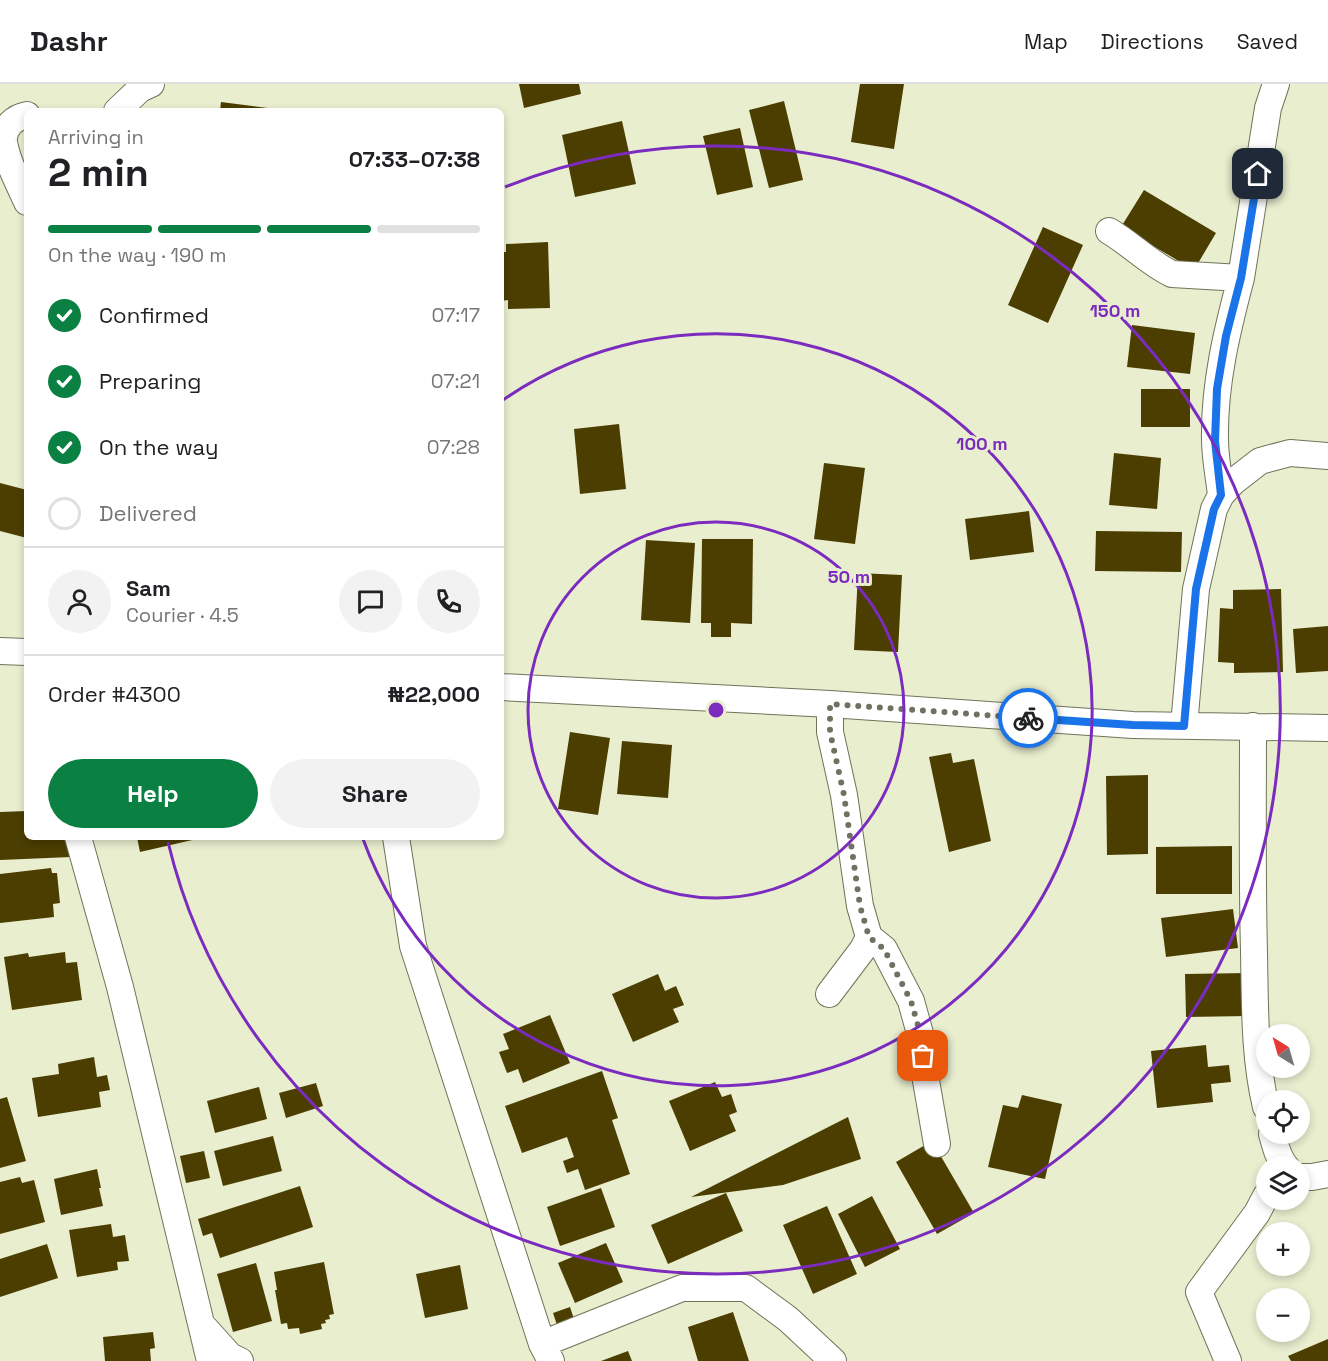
<!DOCTYPE html>
<html lang="en">
<head>
<meta charset="utf-8">
<style>
	body { margin:0; font-family:"Space Grotesk",sans-serif; background:#f2f2f2; color:#202124; height:100vh; display:flex; flex-direction:column; font-size:22px; white-space:nowrap }
	* { box-sizing:border-box; margin:0 }
	p { font-size:20px; color:#757577 }
	.icon { flex:none; width:33px; height:33px; fill:none; stroke:currentColor; stroke-width:2; stroke-linecap:round; stroke-linejoin:round }
	.map { position:relative; flex:1; overflow:hidden }
	.sheet { position:absolute; left:24px; top:24px; width:480px; height:732px; display:flex; flex-direction:column; background:#fff; border-radius:9px; box-shadow:0 3px 9px #0003 }
	.sheet>* { flex:none }
	.needle { width:39px; rotate:323deg }
	.controls { position:absolute; left:1256px; top:940px; display:grid; gap:12px }
	.controls a { display:grid; place-items:center; width:54px; height:54px; border-radius:50%; background:#fff; box-shadow:0 3px 9px #0003; font-size:30px }
	.pin { position:absolute; display:grid; place-items:center; width:51px; height:51px; color:#fff; margin:-26px; border-radius:12px; box-shadow:0 3px 9px #0006 }
	.courier { position:absolute; display:grid; place-items:center; width:60px; height:60px; margin:-30px; border:4px solid #1a73e8; border-radius:50%; background:#fff; color:#222; box-shadow:0 2px 8px #0007 }
	.headline em { font-style:normal; font-weight:600 }
	.headline div { display:flex; flex-direction:column-reverse }
	.headline { display:flex; align-items:center; justify-content:space-between; height:102px; padding:0 24px }
	h1 { font-size:39px; font-weight:600; line-height:45px }
	.bar { display:grid; grid-template-columns:repeat(4,1fr); gap:9px 6px; align-content:center; height:72px; padding:0 24px }
	.bar i { height:8px; border-radius:4px; background:#e0e0e0 }
	.bar .on { background:#0b8043 }
	.bar p { grid-column:span 4 }
	.line { display:flex; align-items:center; gap:15px; padding:0 24px; border-top:2px solid #e0e0e0 }
	.line div { flex:1 }
	.round { display:grid; place-items:center; flex:none; width:63px; height:63px; border-radius:32px; background:#f2f2f2 }
	ol { padding:0 24px; list-style:none }
	li { display:flex; align-items:center; gap:18px; height:66px }
	li p { margin-inline-start:auto }
	li .icon { padding:6px; border-radius:50%; background:#0b8043; color:#fff; stroke-width:4 }
	li:last-child { color:#757577 }
	li i { width:33px; height:33px; border:3px solid #e0e0e0; border-radius:50% }
	.cta { display:flex; gap:12px; margin-top:auto; padding:12px 24px }
	.cta a { flex:1; height:69px; border-radius:36px; background:#0b8043; color:#fff; font-size:24px; font-weight:600; line-height:69px; text-align:center }
	.cta a+a { background:#f2f2f2; color:#202124 }
	header { display:flex; align-items:center; gap:36px; box-sizing:border-box; height:84px; padding:0 30px; background:#fff; border-bottom:2px solid #e0e0e0 }
	header strong { font-size:28px }
	nav { display:flex; gap:33px; margin-inline-start:auto; font-size:21px }
	.map>svg:first-child { display:block }
	.building { fill:#4b3e00 }
	.lines { fill:none; stroke-linecap:round; stroke-linejoin:round }
	.street-casing { stroke:#6f7458; stroke-width:28 }
	.street { stroke:#fff; stroke-width:26 }
	.done { stroke:#6f7260; stroke-width:6; stroke-dasharray:0 10.8 }
	.route { stroke:#1a73e8; stroke-width:8 }
	.ring { fill:none; stroke:#7b2cbf; stroke-width:3 }
	.centre { fill:#7b2cbf; stroke:#e9eecf; stroke-width:3 }
	.ring-label { font-size:18px; text-anchor:middle; font-weight:bold; fill:#7b2cbf; stroke:#e9eecf; stroke-width:6; stroke-linejoin:round; paint-order:stroke }
</style>
</head>
<body>
<header>
<strong>Dashr</strong>
<nav><a>Map</a><a>Directions</a><a>Saved</a></nav>
</header>
<div class="map">
<svg width="1328" height="1277" viewBox="0 0 1328 1277">
	<rect width="100%" height="100%" fill="#e9eecf"/>
	<path class="building" d="M519 0H579L581 10 524 24Z
		M860 0H904L894 65 851 58Z
		M784 17 803 96 769 104 749 26Z
		M221 18 283 26V27H220Z
		M622 37 636 100 575 113 562 51Z
		M740 44 753 103 717 111 703 52Z
		M1144 106 1216 149 1194 186 1121 143Z
		M1043 143 1083 161 1048 239 1008 221Z
		M548 158 550 224 508 225V216L501 217V168H506V160Z
		M1132 241 1195 249 1190 290 1127 283Z
		M1141 305H1190V343H1141Z
		M619 340 626 405 580 410 574 345Z
		M1114 369 1161 374 1157 425 1109 421Z
		M824 379 865 384 855 460 814 455Z
		M0 399 27 406V454L0 447Z
		M1029 427 1034 468 970 476 965 435Z
		M1096 447 1182 448 1181 488 1095 487Z
		M702 455H753L752 540 731 539V553H711V539H701Z
		M646 456 695 459 690 539 641 536Z
		M858 489 902 491 898 568 854 566Z
		M1281 505 1283 588 1234 589V579L1218 578 1220 524 1233 525V506Z
		M1328 542V587L1296 589 1293 545Z
		M570 648 610 654 598 731 558 725Z
		M622 657 672 661 668 714 617 710Z
		M951 669 953 679 974 675 991 757 949 768 929 673Z
		M1148 691V770L1107 771 1106 692Z
		M27 727V753H71V773L0 776V728Z
		M137 753H201V754L140 768Z
		M1232 762V810H1156V763Z
		M51 784 52 789H57L60 819 53 820 54 833 0 839V790Z
		M1233 825 1238 864 1166 873 1161 834Z
		M65 868 66 879 77 878 82 916 12 926 4 873 28 869 29 873Z
		M1248 889V932L1186 933 1185 890Z
		M658 890 665 907 676 902 684 921 673 925 679 938 633 958 612 910Z
		M550 931 570 979 523 999 518 985 507 989 499 968 509 965 503 950Z
		M1206 961 1208 983 1229 981 1231 998 1211 1000 1213 1018 1157 1024 1151 967Z
		M94 973 97 993 107 991 110 1006 99 1008 101 1023 38 1033 32 994 59 990 58 980Z
		M602 987 618 1034 612 1036 630 1090 585 1106 578 1085 567 1089 563 1077 574 1073 567 1053 522 1069 505 1022Z
		M715 998 722 1013 731 1010 737 1028 729 1031 736 1047 690 1067 669 1017Z
		M316 999 323 1022 286 1034 279 1009Z
		M259 1003 267 1035 215 1049 207 1017Z
		M1022 1011 1062 1020 1045 1095 988 1083 1003 1021 1018 1024Z
		M7 1013 26 1077 0 1084V1015Z
		M848 1033 861 1075 783 1101 691 1113Z
		M273 1052 282 1087 223 1102 214 1067Z
		M932 1057 974 1129 937 1150 896 1078Z
		M204 1067 210 1094 186 1099 180 1072Z
		M97 1085 101 1104H99L103 1122 61 1131 54 1095Z
		M20 1093 22 1099 34 1096 45 1138 0 1150V1098Z
		M300 1102 313 1143 220 1174 212 1149 203 1152 198 1135Z
		M601 1104 615 1143 560 1162 547 1123Z
		M726 1109 743 1147 668 1180 651 1141Z
		M872 1112 900 1165 865 1183 838 1130Z
		M827 1122 857 1190 813 1210 783 1141Z
		M111 1140 113 1153 125 1151 129 1177 117 1178 118 1186 77 1193 69 1146Z
		M606 1159 623 1198 575 1219 558 1179Z
		M47 1160 58 1194 0 1213V1175Z
		M324 1178 334 1230 329 1231 330 1235 325 1236 326 1239 321 1240 322 1245 300 1250 299 1244 288 1245 287 1239 281 1240 275 1206H277L274 1188Z
		M256 1179 272 1237 233 1248 217 1190Z
		M460 1181 468 1225 425 1234 416 1190Z
		M570 1223 575 1238 558 1244 553 1229Z
		M733 1228 749 1277H698L688 1243Z
		M153 1248 155 1264 150 1265 151 1277H105L103 1253Z
		M1328 1255V1277H1291L1288 1272Z
		M628 1267 632 1277H601Z"/>
	<g class="lines">
		<g class="street-casing">
			<path id="street" d="M117 27 140 5 151 0
				M27 31C15 33 3 43 4 57 6 76 19 100 27 118
				M1109 147C1131 160 1149 179 1172 190L1241 194C1227 247 1214 300 1215 355 1215 374 1219 393 1221 411
				M1241 194 1268 24 1276 0
				M0 567 27 568
				M501 603 830 620 1133 641 1328 644
				M1184 642 1196 505 1214 425 1221 411 1233 398 1260 377 1290 369 1328 372
				M1253 642C1253 717 1252 792 1254 868 1255 920 1254 973 1266 1023
				M78 753 120 903 210 1277
				M396 753 413 862 542 1260 551 1277
				M869 853 884 865 911 917 921 953 925 991 937 1060
				M829 910 863 865 869 853 860 822 844 711 830 648V620
				M1272 1050C1275 1061 1278 1074 1286 1083
				M1299 1093H1312L1328 1090
				M203 1242 230 1272 240 1277
				M542 1260 682 1204H746L788 1235 833 1277
				M1228 1277 1199 1208 1257 1129 1266 1112"/>
		</g>
		<use href="#street" class="street"/>
	</g>
	<g class="lines">
		<path class="done" d="M923 972 921 952 911 917 884 865 869 853 860 822 844 711 830 648V620L1028 634"/>
		<path class="route" d="M1028 634 1133 641 1184 642 1196 505 1214 425 1221 411 1215 357 1217 305 1226 252 1241 194 1258 90"/>
	</g>
	<g class="ring">
		<circle cx="716" cy="626" r="188"/>
		<path d="M503 316A376 376 0 1 1 363 755"/>
		<path d="M505 103A564 564 0 1 1 168 758"/>
	</g>
	<circle cx="716" cy="626" r="9" class="centre"/>
	<g class="ring-label">
		<text x="1115" y="233">150 m</text>
		<text x="982" y="366">100 m</text>
		<text x="849" y="499">50 m</text>
	</g>
</svg>
<div class="controls">
<a><svg class="needle" viewBox="-14 -14 28 28"><path d="M0-13l5 13h-10z" fill="#e53935"/><path d="M0 13l5-13h-10z" fill="#757577"/></svg></a>
<a><svg class="icon" aria-label="locate" viewBox="0 0 24 24"><circle cx="12" cy="12" r="6"/><path d="M12 2v4M12 18v4M2 12h4M18 12h4"/></svg></a>
<a><svg class="icon" aria-label="layers" viewBox="0 0 24 24"><path d="M12 4l9 5-9 5-9-5zM3 14l9 5 9-5"/></svg></a>
<a>+</a>
<a>−</a>
</div>
<div class="pin" style="left:923px;top:972px;background:#ea580c"><svg class="icon" aria-label="bag" viewBox="0 0 24 24"><path d="M5 8h14l-1 12H6zM9 8a3 3 0 0 1 6 0"/></svg></div>
<div class="pin" style="left:1258px;top:90px;background:#1f2937"><svg class="icon" aria-label="home" viewBox="0 0 24 24"><path d="M3 11l9-7 9 7M6 9v11h12V9"/></svg></div>
<div class="courier" style="left:1028px;top:634px"><svg class="icon" aria-label="bike" viewBox="0 0 24 24"><circle cx="6" cy="16" r="4"/><circle cx="18" cy="16" r="4"/><path d="M6 16l4-8h5l3 8M10 8l3 8H6M13 5h3"/></svg></div>
<section class="sheet">
<div class="headline"><div><h1>2 min</h1><p>Arriving in</p></div><em>07:33–07:38</em></div>
<div class="bar"><i class="on"></i><i class="on"></i><i class="on"></i><i></i><p>On the way · 190 m</p></div>
<ol>
<li><svg class="icon" aria-label="check" viewBox="0 0 24 24"><path d="M5 12l5 5 9-10"/></svg>Confirmed<p>07:17</p></li>
<li><svg class="icon" aria-label="check" viewBox="0 0 24 24"><path d="M5 12l5 5 9-10"/></svg>Preparing<p>07:21</p></li>
<li><svg class="icon" aria-label="check" viewBox="0 0 24 24"><path d="M5 12l5 5 9-10"/></svg>On the way<p>07:28</p></li>
<li><i></i>Delivered</li>
</ol>
<div class="line" style="height:108px"><a class="round"><svg class="icon" aria-label="person" viewBox="0 0 24 24"><circle cx="12" cy="8" r="4"/><path d="M4 21q1-7 8-7t8 7"/></svg></a><div><b>Sam</b><p>Courier · 4.5</p></div><a class="round"><svg class="icon" aria-label="chat" viewBox="0 0 24 24"><path d="M4 5h16v11H9l-5 4z"/></svg></a><a class="round"><svg class="icon" aria-label="phone" viewBox="0 0 24 24"><path d="M5 4h4l2 5-3 2q2 4 5 5l2-3 5 2v4C11 20 4 13 5 4z"/></svg></a></div>
<div class="line" style="height:78px"><div>Order #4300</div><b>₦22,000</b></div>
<div class="cta"><a>Help</a><a>Share</a></div>
</section>
</div>
</body>
</html>
